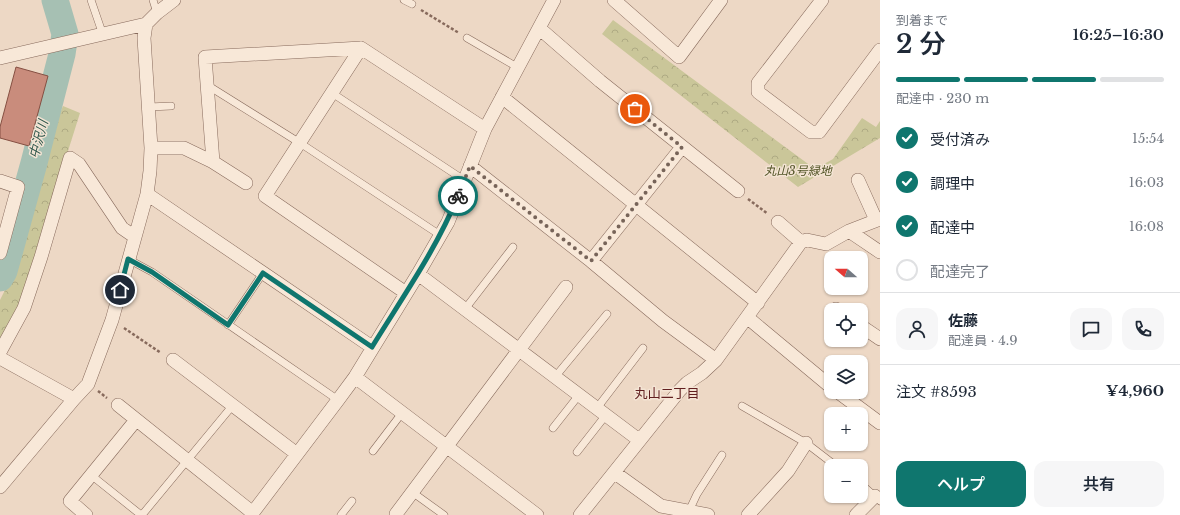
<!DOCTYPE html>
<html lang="ja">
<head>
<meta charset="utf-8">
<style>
	body { margin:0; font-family:"Libre Baskerville","Noto Sans JP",serif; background:#f6f6f7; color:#1f2937; height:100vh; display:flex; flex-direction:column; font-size:15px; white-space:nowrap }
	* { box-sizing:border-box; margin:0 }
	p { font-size:13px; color:#747a83 }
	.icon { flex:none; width:22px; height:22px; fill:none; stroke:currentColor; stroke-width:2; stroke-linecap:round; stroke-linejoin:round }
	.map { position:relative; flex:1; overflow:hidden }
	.details { display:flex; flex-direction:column; background:#fff; width:300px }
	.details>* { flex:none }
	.needle { width:26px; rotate:290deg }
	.buttons { position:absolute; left:824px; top:251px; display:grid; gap:8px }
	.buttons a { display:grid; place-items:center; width:44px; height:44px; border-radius:8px; background:#fff; box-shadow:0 1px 3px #0004; font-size:20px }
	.pin { position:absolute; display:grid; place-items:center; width:34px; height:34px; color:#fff; margin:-17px; border:2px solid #fff; border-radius:50%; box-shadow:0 1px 4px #0007 }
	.courier { position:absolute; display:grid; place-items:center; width:40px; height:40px; margin:-20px; border:3px solid #0f766e; border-radius:50%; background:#fff; color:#222; box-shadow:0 1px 5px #0007 }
	.head em { font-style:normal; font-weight:600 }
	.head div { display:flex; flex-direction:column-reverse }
	.head { display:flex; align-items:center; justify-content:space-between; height:68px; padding:0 16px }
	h1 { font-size:26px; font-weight:600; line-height:30px }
	.bar { display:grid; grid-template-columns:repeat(4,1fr); gap:6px 4px; align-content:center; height:48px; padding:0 16px }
	.bar i { height:5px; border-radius:3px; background:#e0e1e3 }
	.bar .selected { background:#0f766e }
	.bar p { grid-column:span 4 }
	.line { display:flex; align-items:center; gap:10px; padding:0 16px; border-top:1px solid #e0e1e3 }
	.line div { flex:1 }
	.round { display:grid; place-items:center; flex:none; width:42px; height:42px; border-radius:12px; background:#f6f6f7 }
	ol { padding:0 16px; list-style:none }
	li { display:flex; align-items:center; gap:12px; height:44px }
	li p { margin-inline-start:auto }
	li .icon { padding:4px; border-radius:50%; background:#0f766e; color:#fff; stroke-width:4 }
	li:last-child { color:#747a83 }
	li i { width:22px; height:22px; border:2px solid #e0e1e3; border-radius:50% }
	.primary-button { display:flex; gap:8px; margin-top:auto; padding:8px 16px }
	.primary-button a { flex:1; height:46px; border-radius:12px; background:#0f766e; color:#fff; font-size:16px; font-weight:600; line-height:46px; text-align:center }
	.primary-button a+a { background:#f6f6f7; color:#1f2937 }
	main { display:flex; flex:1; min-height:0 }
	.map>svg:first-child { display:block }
	.forest { fill:url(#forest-crowns) }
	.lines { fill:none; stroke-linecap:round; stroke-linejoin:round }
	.river { stroke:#a6c0b3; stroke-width:27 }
	.building { fill:#c98c7c; stroke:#854f42 }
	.lane-casing { stroke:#876a5c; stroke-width:8 }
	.street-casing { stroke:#876a5c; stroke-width:14 }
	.path { stroke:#876a5c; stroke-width:2.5; stroke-dasharray:3 2; stroke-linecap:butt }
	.lane { stroke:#f8e8d8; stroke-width:7 }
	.street { stroke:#f8e8d8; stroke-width:13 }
	.done { stroke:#776459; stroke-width:4; stroke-dasharray:0 7.2 }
	.route { stroke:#0f766e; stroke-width:5 }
	.labels { text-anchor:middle; stroke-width:3; stroke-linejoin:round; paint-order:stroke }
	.park-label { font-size:12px; font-style:italic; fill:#515326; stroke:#f4e4d4 }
	.water-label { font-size:13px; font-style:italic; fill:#2f574c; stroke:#f4e4d4 }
	.neighbourhood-label { font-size:13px; fill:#622020; stroke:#f4e4d4 }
</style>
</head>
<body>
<main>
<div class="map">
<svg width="880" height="515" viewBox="0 0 880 515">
	<defs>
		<pattern id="forest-crowns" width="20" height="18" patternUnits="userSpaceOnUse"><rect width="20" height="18" fill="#cac699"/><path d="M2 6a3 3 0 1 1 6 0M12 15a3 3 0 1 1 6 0" fill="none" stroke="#aeaa83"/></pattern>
	</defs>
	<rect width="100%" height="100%" fill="#edd8c5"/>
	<path class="forest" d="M613 20 815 169 833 159 862 118 876 127 880 121V138L798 187 602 34Z
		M63 106 80 113 21 300 0 344V300L10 280 50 138Z"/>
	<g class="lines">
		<path class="river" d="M0 278 4 271 34 163 62 54 65 34 55 0"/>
	</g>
	<path class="building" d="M16 67 48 76 29 146 0 138V127Z"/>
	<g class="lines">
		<g class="lane-casing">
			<path id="lane" d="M91 0 103 35
				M153 0 157 13
				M404 0 412 4
				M467 38 517 67
				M207 85 300 143 440 235
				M332 93 464 180
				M149 107 171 106
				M128 259 152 272 338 400
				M465 309 513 247
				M228 325 263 273
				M555 377 607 314
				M742 406 806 443 836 466
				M597 408 643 348
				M553 428 579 395
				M373 451 402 413
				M577 452 606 415
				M91 475 141 515
				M861 484 880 501
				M412 492 444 515
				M689 511 697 494 722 455
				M142 515 233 405
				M341 515 352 501"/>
		</g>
		<g class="street-casing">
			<path id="street" d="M614 0 679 57 721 0
				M822 0 758 83V92L811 132H819L880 50
				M539 28 600 81 738 191
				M361 48 265 196 406 293
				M0 58 146 24 157 13 174 0
				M502 97 758 303
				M151 148H184L213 162 246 183
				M213 162 205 57 361 48 485 129
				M470 166 591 261 663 321 716 360
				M858 180 876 220
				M0 181 18 187 0 253
				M147 194 372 347
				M778 222 801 242
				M849 231 880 252
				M591 261 682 147
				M418 274 639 440
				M836 309 838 310
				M748 318 831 387
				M861 326 880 339
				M0 352 24 308 41 257 70 158 79 164 122 228 135 237
				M0 358 74 399
				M173 360 297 454
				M355 377 537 515
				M838 392 880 423
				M118 405 253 513
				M615 473 661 506 708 515
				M0 487 74 399 88 384 112 320 147 194 150 171 151 148 144 38 146 24
				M396 514 566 287
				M86 515 70 501 136 420
				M251 515 338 400 355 377 418 274 448 222 485 129 554 0
				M580 515 680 390 687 383 702 373 716 360 801 242 807 240 826 244 849 231 880 219
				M748 515 788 471 806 443
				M856 515 875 496"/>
		</g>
		<path class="path" d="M421 10 459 33
			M748 199 768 214
			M124 328 161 353
			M98 391 107 398"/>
		<use href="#lane" class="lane"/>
		<use href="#street" class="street"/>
	</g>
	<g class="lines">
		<path class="done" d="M458 196 470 166 591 261 682 147 635 109"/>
		<path class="route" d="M120 290 128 259 152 272 228 325 263 273 372 347C402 298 436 250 458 196"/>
	</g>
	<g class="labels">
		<g class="park-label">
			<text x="798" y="175">丸山3号緑地</text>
		</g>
		<g class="water-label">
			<text transform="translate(38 139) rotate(-75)" y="5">中沢川</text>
		</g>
		<g class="neighbourhood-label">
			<text x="667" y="398">丸山二丁目</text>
		</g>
	</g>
</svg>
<div class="buttons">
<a><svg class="needle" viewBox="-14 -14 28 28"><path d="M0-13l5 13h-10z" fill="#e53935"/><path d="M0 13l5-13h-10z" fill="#747a83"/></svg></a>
<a><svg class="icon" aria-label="locate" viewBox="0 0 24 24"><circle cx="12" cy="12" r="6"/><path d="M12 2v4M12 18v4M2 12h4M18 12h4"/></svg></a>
<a><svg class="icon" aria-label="layers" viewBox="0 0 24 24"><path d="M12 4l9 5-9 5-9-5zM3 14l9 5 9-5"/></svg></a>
<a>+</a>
<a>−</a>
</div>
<div class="pin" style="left:635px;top:109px;background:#ea580c"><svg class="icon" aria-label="bag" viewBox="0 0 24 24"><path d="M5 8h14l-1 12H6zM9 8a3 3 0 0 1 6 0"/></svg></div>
<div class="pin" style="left:120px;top:290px;background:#1f2937"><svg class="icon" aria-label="home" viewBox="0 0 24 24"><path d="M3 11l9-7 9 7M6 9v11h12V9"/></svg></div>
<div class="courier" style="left:458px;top:196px"><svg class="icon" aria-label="bike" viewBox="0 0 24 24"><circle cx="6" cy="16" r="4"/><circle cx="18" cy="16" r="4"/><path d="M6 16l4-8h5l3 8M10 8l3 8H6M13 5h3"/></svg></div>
</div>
<section class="details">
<div class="head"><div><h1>2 分</h1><p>到着まで</p></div><em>16:25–16:30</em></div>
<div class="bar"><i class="selected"></i><i class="selected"></i><i class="selected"></i><i></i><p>配達中 · 230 m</p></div>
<ol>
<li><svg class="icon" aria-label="check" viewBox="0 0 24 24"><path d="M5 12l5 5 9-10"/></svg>受付済み<p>15:54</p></li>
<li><svg class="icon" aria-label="check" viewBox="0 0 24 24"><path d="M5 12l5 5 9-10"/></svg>調理中<p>16:03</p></li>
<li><svg class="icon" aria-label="check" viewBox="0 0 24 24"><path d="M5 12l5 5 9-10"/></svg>配達中<p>16:08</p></li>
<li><i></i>配達完了</li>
</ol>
<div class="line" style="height:72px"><a class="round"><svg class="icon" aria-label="person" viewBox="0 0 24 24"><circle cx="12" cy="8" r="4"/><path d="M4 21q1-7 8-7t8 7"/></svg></a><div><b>佐藤</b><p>配達員 · 4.9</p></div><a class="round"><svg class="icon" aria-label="chat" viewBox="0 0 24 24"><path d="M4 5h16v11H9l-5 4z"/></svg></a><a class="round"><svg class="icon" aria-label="phone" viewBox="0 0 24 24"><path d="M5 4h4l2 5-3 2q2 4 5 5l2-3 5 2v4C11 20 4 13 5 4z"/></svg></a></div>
<div class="line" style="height:52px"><div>注文 #8593</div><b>¥4,960</b></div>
<div class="primary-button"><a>ヘルプ</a><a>共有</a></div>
</section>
</main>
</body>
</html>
